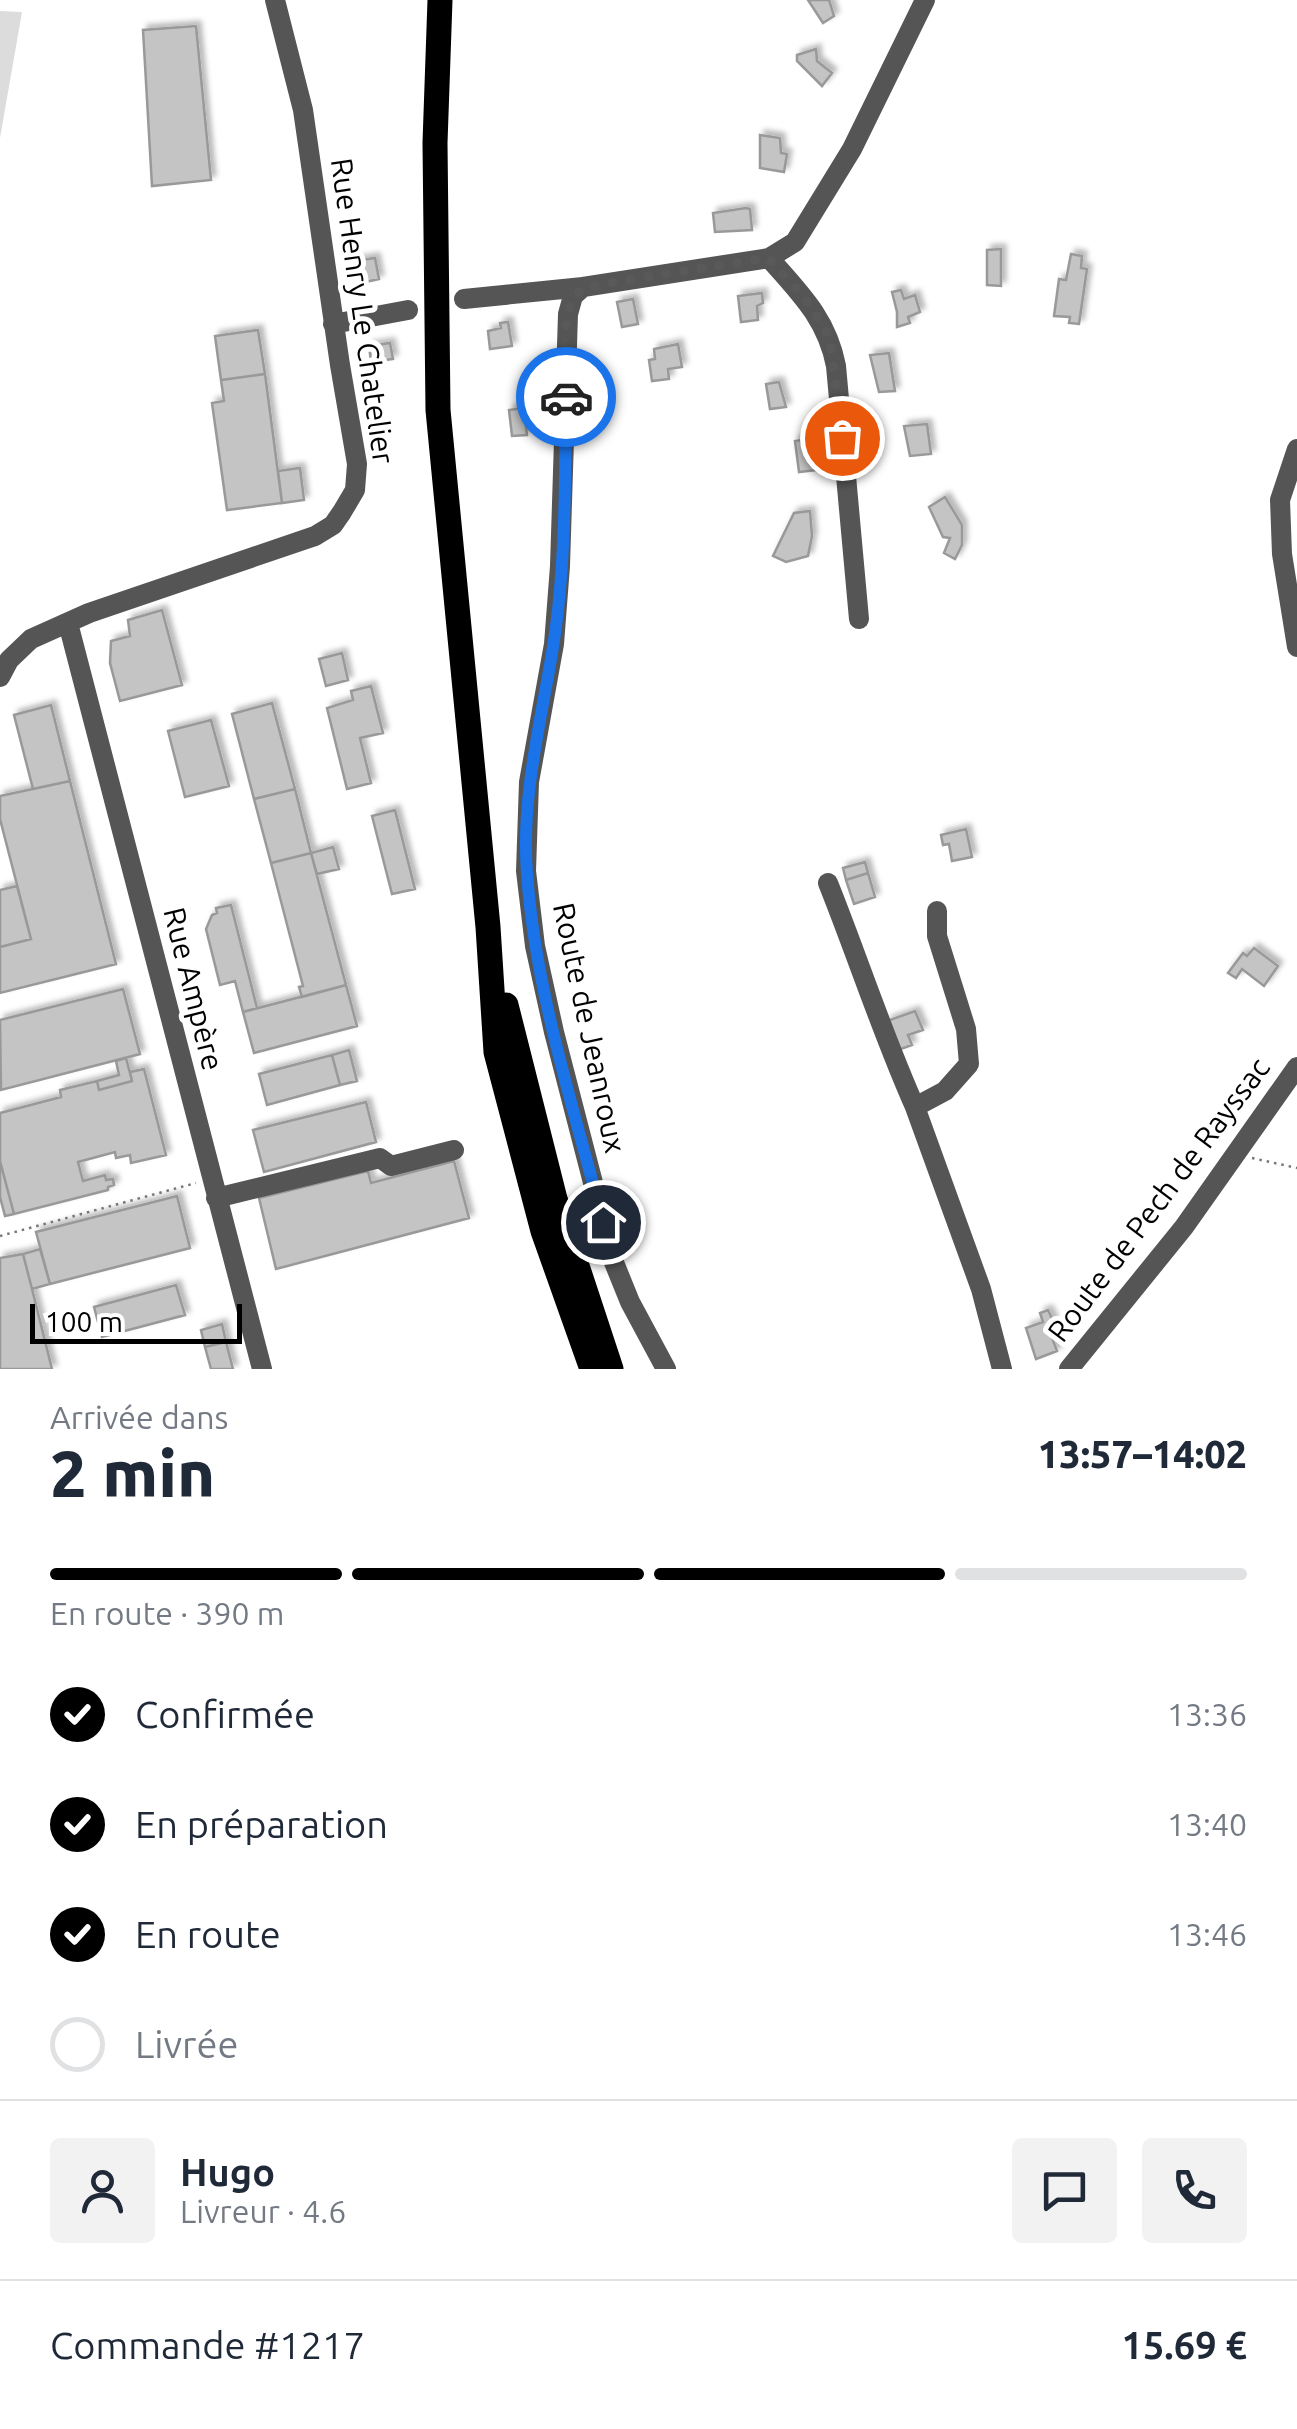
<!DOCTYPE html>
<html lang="fr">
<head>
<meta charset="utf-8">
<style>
	body { margin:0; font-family:Ubuntu,sans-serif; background:#f2f2f3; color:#1f2937; height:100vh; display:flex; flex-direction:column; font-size:38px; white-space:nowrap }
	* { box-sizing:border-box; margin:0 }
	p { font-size:32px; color:#747a83 }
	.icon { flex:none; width:55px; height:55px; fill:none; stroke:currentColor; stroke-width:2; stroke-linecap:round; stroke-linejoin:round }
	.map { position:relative; height:1369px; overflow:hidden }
	.details { display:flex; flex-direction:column; background:#fff; flex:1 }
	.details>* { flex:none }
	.scale { position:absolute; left:30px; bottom:25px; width:212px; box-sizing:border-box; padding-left:10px; border:5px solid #000; border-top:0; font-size:28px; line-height:35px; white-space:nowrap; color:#000; -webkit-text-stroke:8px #fff; paint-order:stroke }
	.pin { position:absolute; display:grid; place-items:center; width:85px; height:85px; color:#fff; margin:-42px; border:5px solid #fff; border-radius:50%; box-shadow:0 2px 10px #0007 }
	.courier { position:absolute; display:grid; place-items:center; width:100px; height:100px; margin:-50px; border:8px solid #1a73e8; border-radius:50%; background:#fff; color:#222; box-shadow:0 2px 12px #0007 }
	.overview em { font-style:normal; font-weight:800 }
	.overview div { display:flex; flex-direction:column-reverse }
	.overview { display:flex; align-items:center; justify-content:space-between; height:170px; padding:0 50px }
	h1 { font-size:65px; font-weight:800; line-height:75px }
	.bar { display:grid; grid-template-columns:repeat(4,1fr); gap:15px 10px; align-content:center; height:120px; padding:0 50px }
	.bar i { height:12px; border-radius:8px; background:#e0e1e3 }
	.bar .active { background:#000 }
	.bar p { grid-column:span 4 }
	.line { display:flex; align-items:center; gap:25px; padding:0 50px; border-top:2px solid #e0e1e3 }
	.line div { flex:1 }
	.round { display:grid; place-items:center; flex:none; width:105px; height:105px; border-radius:10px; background:#f2f2f3 }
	ol { padding:0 50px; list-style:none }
	li { display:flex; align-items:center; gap:30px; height:110px }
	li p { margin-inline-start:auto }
	li .icon { padding:10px; border-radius:50%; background:#000; color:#fff; stroke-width:4 }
	li:last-child { color:#747a83 }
	li i { width:55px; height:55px; border:5px solid #e0e1e3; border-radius:50% }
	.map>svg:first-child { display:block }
	.green { fill:#dcdcdc }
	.building { fill:#c4c4c4; stroke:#999; stroke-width:2.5; filter:url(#shadow) }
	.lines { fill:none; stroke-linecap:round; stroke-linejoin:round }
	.path { stroke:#777; stroke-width:2.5; stroke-dasharray:2.5 5; stroke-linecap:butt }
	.minor { stroke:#555; stroke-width:20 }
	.major { stroke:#000; stroke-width:25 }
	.done { stroke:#595959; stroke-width:10; stroke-dasharray:0 18 }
	.route { stroke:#1a73e8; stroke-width:12 }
	.labels { text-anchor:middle; stroke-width:10; stroke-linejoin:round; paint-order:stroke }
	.street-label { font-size:30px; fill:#000; stroke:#fff }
</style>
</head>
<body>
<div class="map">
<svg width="1297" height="1369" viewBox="0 0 1297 1369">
	<defs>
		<filter id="shadow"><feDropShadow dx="4.5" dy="-4.5" stdDeviation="2.5" flood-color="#0004"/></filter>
	</defs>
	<rect width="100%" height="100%" fill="#fff"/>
	<path class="green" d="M0 11 22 12 0 138Z"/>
	<path class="building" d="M808 0H829L834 16 823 23Z
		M196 26 211 180 152 186 143 30Z
		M816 49 817 61 832 73 822 86 797 61V55Z
		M760 135 780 138 781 153 787 154 784 172 760 168Z
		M746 208 750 209 752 230 715 232 713 213Z
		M1001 249V286L987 285V250Z
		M1071 254 1082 256 1081 268 1087 269 1079 324 1069 323 1070 317 1054 316 1059 279 1066 280Z
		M375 258 379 279 361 283 354 261Z
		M901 290 904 299 915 295 920 312 908 317 910 323 897 327V312L892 292Z
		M762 293 763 303 757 306 758 320 741 322 738 296Z
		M633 299 638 324 622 327 617 302Z
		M508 322 512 346 490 349 488 331 501 328 500 323Z
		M258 330 265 374 221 380 215 336Z
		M390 343 393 359 371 362 369 346Z
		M678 344 682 367 668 369 669 379 652 381 649 360 655 359 654 349Z
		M889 353 895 391 879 392 870 355Z
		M265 374 282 503 227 510 212 403 224 401 221 380Z
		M779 382 786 407 770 409 766 384Z
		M524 408 527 435 512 436 509 410Z
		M927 424 931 454 910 456 904 426Z
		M815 438 817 470 799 472 795 441Z
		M300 468 304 500 282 503 278 471Z
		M945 497 962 525V545L955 559 944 553 950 538 943 537 929 507Z
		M810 511 812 536 808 556 786 562 773 556 794 513Z
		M162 610 182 685 120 701 110 663 111 641 130 636 128 620Z
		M342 653 348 680 326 686 319 659Z
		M371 686 383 733 360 738 371 783 347 789 327 708 353 700 351 691Z
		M272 703 295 789 254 799 232 714Z
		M51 705 70 781 33 789 14 715Z
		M211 720 229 786 185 797 168 731Z
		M70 781 116 964 0 993V947L31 939 0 819V796Z
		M295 789 311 853 271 863 254 799Z
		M395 810 415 889 392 894 372 816Z
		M966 829 972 857 952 861 949 844 943 845 941 835Z
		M333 847 339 869 317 874 311 853Z
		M311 853 346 985 302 997 299 987 303 986 271 863Z
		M865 862 868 873 846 880 843 868Z
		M868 873 875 897 854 904 846 880Z
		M17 886 31 939 0 947V890Z
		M231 905 257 1008 243 1012 235 981 220 985 206 929 212 915 217 913 216 908Z
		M1254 948 1278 966 1264 986 1242 969 1236 978 1228 973 1243 953 1247 956Z
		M346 985 357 1026 254 1053 243 1012Z
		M123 989 140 1054 1 1090 0 1020Z
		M915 1011 923 1030 908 1035 912 1045 898 1050 887 1021Z
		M349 1050 357 1081 340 1085 332 1055Z
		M332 1055 340 1085 267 1105 259 1074Z
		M126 1058 132 1081 99 1090 97 1081 119 1075 116 1061Z
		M144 1069 166 1155 131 1163 130 1155 116 1158 115 1152 78 1162 83 1181 105 1175 106 1180 113 1179 114 1185 108 1187V1190L14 1214 0 1161V1113L61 1097 60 1090 97 1081 99 1090 132 1081 130 1072Z
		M366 1102 376 1142 264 1172 253 1130Z
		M0 1161 14 1214 5 1216 0 1197Z
		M454 1161 469 1218 276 1269 259 1198 368 1171 371 1183Z
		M177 1196 190 1248 50 1284 36 1232Z
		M40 1249 50 1284 32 1289 23 1254Z
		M23 1254 32 1289 52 1369H0V1258Z
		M176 1285 185 1315 102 1337 94 1307Z
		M1048 1310 1055 1325 1048 1327 1057 1351 1036 1359 1026 1328 1043 1322 1040 1313Z
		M222 1324 226 1342 205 1347 201 1330Z
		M226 1342 233 1369H211L205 1347Z"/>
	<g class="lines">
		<path class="path" d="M1252 1158 1297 1168
			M0 1236 196 1183"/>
		<path class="minor" d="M769 258C800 293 827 319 836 366L859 619
			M464 299 583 287
			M333 324 408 310
			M1297 449 1280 500 1282 554 1297 647
			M68 623 262 1369
			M0 677 9 660 31 639 89 613 315 536 333 525 342 512 355 490 357 464 340 365 303 110 275 0
			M828 883C858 958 882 1033 915 1107
			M937 911V936L966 1029 969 1064 945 1091 915 1107 981 1289 1002 1369
			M216 1198 380 1158 391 1166 454 1150
			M666 1369 630 1302 613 1260 554 1032 535 946 526 871 529 782 554 644 560 566 568 314 573 296 583 287 769 258 795 242 852 149 925 0
			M1069 1369 1184 1227 1297 1067"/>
		<path class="major" d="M440 0 435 143 438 410 488 927 496 1052 543 1231 592 1369
			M506 1005 555 1199 611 1369"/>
	</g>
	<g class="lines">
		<path class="done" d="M566 397C566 364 557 309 584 287L768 258 807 301 830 337 842 438"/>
		<path class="route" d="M566 397C565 479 566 565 553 647 541 722 521 797 527 873 535 991 574 1108 603 1222"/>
	</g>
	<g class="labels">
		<g class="street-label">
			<text transform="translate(362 311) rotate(82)" y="10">Rue Henry Le Chatelier</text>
			<text transform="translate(193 989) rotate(76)" y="10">Rue Ampère</text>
			<text transform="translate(589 1028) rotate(78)" y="10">Route de Jeanroux</text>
			<text transform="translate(1159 1200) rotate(-53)" y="10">Route de Pech de Rayssac</text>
		</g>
	</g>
</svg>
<div class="scale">100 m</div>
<div class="pin" style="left:842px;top:438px;background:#ea580c"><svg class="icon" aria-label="bag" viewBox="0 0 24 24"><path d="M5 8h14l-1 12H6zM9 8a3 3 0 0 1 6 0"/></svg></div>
<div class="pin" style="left:603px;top:1222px;background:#1f2937"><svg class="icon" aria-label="home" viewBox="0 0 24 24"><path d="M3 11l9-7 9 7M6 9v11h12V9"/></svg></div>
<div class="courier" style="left:566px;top:397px"><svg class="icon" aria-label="car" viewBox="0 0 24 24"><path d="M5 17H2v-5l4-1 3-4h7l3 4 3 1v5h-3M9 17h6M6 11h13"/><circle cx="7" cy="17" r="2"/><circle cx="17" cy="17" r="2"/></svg></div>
</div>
<section class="details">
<div class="overview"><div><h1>2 min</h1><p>Arrivée dans</p></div><em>13:57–14:02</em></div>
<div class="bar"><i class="active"></i><i class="active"></i><i class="active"></i><i></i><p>En route · 390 m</p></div>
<ol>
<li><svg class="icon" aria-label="check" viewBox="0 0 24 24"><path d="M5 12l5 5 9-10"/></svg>Confirmée<p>13:36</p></li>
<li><svg class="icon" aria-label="check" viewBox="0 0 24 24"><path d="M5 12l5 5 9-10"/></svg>En préparation<p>13:40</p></li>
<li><svg class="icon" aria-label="check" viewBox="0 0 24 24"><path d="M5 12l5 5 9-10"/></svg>En route<p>13:46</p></li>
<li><i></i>Livrée</li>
</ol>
<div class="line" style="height:180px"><a class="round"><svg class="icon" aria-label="person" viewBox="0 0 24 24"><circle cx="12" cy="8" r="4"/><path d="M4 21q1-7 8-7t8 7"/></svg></a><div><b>Hugo</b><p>Livreur · 4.6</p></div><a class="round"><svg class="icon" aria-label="chat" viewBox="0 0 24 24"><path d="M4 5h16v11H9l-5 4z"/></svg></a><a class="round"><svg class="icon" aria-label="phone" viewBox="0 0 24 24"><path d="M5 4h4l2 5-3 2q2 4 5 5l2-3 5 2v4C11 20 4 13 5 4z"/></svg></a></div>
<div class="line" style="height:130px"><div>Commande #1217</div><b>15.69 €</b></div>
</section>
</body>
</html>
